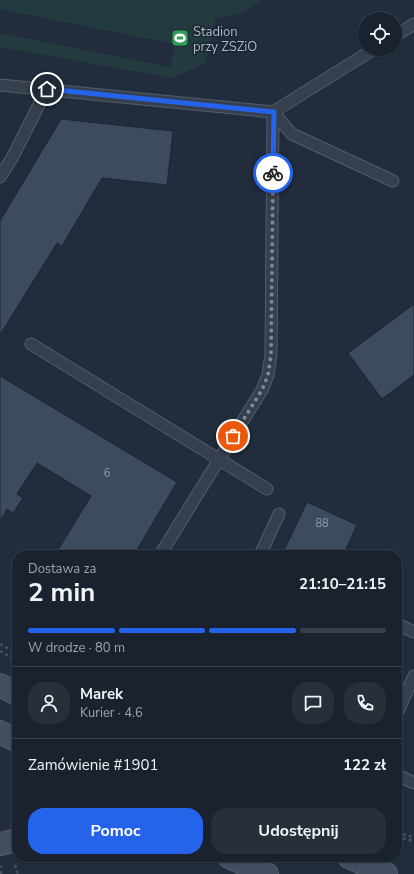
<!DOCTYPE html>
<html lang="pl">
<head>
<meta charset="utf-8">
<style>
	body { margin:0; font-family:"Nunito Sans",sans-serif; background:#262f3a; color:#f1f3f6; height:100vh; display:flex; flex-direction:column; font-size:15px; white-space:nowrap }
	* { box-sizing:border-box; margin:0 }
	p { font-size:13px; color:#9fa4aa }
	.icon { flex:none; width:22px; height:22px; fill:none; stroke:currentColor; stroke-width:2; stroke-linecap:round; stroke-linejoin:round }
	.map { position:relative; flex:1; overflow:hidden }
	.panel { position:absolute; left:12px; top:550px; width:390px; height:312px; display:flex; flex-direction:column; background:#19222e; border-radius:16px; box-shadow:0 1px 3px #0004,0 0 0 1px #373f4a }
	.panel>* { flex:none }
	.controls { position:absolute; left:358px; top:12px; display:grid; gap:8px }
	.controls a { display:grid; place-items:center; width:44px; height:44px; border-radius:50%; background:#19222e; box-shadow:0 1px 3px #0004,0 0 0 1px #373f4a; font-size:20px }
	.pin { position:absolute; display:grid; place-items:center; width:34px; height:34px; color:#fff; margin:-17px; border:2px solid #fff; border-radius:50%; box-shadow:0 1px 4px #0007 }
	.courier { position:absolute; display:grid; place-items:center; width:40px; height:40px; margin:-20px; border:3px solid #2563eb; border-radius:50%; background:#fff; color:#222; box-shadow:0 1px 5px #0007 }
	.headline em { font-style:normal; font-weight:700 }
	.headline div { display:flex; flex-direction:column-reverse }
	.headline { display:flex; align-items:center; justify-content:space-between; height:68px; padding:0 16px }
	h1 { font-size:26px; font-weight:700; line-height:30px }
	.bar { display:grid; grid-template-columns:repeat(4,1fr); gap:6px 4px; align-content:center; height:48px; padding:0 16px }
	.bar i { height:5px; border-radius:3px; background:#373f4a }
	.bar .on { background:#2563eb }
	.bar p { grid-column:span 4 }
	.line { display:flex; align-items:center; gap:10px; padding:0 16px; border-top:1px solid #373f4a }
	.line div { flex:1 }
	.round { display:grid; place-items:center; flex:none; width:42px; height:42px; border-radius:16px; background:#262f3a }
	.primary-button { display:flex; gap:8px; margin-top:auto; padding:8px 16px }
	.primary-button a { flex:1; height:46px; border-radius:16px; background:#2563eb; color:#fff; font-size:16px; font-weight:700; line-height:46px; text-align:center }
	.primary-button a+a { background:#262f3a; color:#f1f3f6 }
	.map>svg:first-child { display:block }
	.green { fill:#233b3e }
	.building { fill:#3c4b5d; stroke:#1c2634 }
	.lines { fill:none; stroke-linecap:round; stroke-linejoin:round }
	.lane-casing { stroke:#535d6b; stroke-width:13 }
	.secondary-casing { stroke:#535d6b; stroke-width:24 }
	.path { stroke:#41585b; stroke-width:2.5; stroke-dasharray:3 3; stroke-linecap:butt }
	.lane { stroke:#353f4d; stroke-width:11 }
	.secondary { stroke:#424e60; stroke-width:22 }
	.done { stroke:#7e8998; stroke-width:4; stroke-dasharray:0 7.2 }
	.route { stroke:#2563eb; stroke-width:5 }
	.labels { text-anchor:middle; stroke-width:3; stroke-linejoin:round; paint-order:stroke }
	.number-label { font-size:11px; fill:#939eae }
	.poi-label { font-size:13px; fill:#b0bac9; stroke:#1a2432; text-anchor:start }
</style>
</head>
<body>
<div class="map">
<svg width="414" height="874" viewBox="0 0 414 874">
	<rect width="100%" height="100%" fill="#212d3d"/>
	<path class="green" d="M0 0H262L239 14 215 18 206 63 172 78 0 47V33L170 67 175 44 0 9Z"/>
	<path class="building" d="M61 119 173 131 167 185 102 178 62 246 57 243 0 335V221Z
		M414 304V375L382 399 348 353Z
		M0 376 177 482 134 555H55L91 496 37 463 17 494 23 498 13 513 7 509 0 521Z
		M307 502 357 525 345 551 344 550 341 555H282Z"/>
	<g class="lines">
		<g class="lane-casing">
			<path id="lane" d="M395 36 414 24
				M0 85 273 112 374 49
				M0 177 12 158 47 89
				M31 344 267 489
				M160 555 262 390 268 375 271 354 273 112 292 134 393 181
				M260 555 279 514
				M397 624 414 632
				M397 713 414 676
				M397 775 414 783"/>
		</g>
		<g class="secondary-casing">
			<path id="secondary" d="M0 685 17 694
				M0 732 17 741
				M0 844 17 840
				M229 857 267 874
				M349 857 386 874"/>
		</g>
		<path class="path" d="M0 644 17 653
			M0 651 17 661
			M397 833 414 837
			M397 837 414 841
			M15 865 18 874
			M1 874V866"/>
		<use href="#lane" class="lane"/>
		<use href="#secondary" class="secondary"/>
	</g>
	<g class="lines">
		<path class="done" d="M233 436 262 390 268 375 271 354 273 173"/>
		<path class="route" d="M47 89 274 112 273 173"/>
	</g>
	<defs>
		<g id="stadium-square" transform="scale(0.9)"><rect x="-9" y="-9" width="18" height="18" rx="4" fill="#2e9e5b" stroke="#1a2432"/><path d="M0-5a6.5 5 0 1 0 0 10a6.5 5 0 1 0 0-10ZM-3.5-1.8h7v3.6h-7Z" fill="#fff"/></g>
	</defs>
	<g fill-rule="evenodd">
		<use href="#stadium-square" x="180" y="38"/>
	</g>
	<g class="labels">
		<g class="number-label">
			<text x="107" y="477">6</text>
			<text x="322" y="527">88</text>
		</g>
		<g class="poi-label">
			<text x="193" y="36">Stadion<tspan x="193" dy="15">przy ZSZiO</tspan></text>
		</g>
	</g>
</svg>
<div class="controls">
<a><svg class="icon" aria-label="locate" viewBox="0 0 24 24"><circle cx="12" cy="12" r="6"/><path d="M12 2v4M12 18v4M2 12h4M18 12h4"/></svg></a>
</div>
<div class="pin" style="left:233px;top:436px;background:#ea580c"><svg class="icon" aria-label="bag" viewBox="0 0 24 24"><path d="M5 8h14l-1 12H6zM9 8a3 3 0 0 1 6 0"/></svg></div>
<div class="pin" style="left:47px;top:89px;background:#1f2937"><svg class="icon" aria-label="home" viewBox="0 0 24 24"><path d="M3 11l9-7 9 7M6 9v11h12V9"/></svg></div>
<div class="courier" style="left:273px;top:173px"><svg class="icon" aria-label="bike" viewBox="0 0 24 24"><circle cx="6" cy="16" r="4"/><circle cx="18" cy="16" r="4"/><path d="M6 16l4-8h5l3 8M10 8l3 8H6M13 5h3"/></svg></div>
<section class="panel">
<div class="headline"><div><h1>2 min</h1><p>Dostawa za</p></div><em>21:10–21:15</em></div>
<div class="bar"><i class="on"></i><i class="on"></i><i class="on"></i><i></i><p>W drodze · 80 m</p></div>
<div class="line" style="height:72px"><a class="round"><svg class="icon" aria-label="person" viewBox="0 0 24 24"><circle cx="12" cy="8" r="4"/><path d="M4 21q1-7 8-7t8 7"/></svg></a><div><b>Marek</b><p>Kurier · 4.6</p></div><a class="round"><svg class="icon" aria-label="chat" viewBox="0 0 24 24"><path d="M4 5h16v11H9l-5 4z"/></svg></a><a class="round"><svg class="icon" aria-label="phone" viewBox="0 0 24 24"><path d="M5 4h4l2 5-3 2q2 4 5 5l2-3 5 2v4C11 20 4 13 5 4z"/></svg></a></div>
<div class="line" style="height:52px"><div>Zamówienie #1901</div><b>122 zł</b></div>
<div class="primary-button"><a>Pomoc</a><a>Udostępnij</a></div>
</section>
</div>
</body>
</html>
